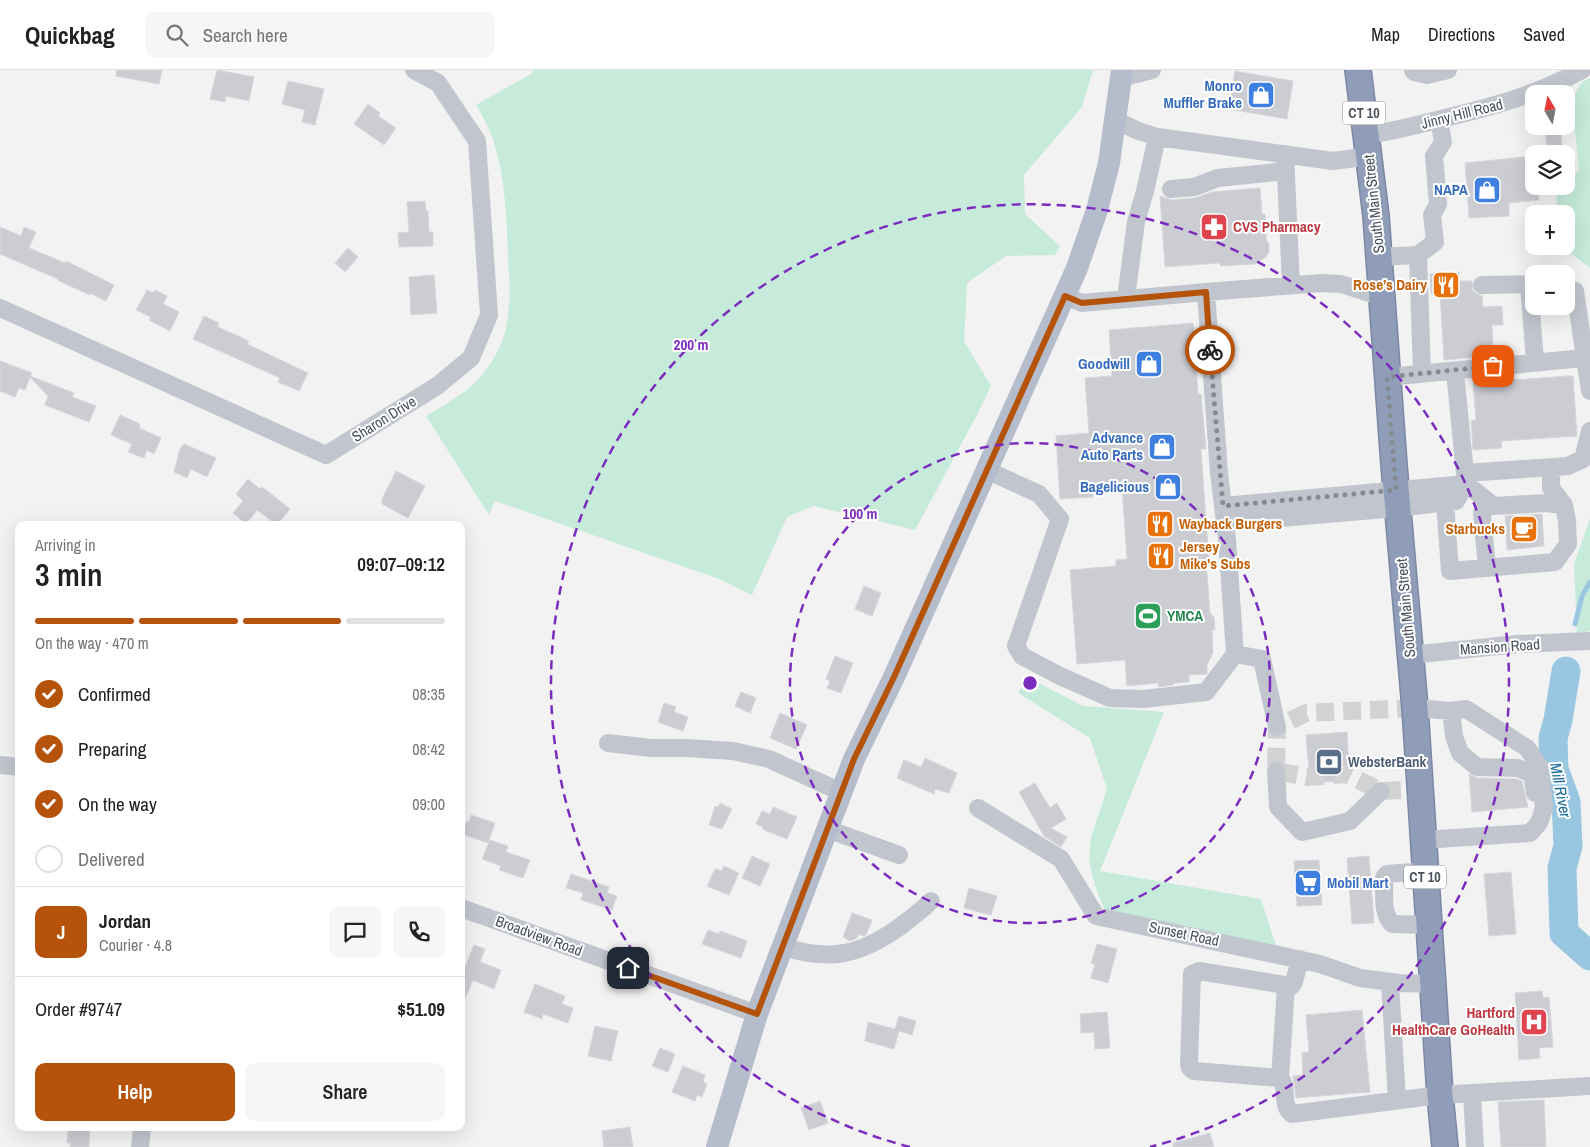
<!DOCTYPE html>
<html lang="en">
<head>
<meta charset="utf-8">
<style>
	body { margin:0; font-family:"Archivo Narrow",sans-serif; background:#f6f6f6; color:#222; height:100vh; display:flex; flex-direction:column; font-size:19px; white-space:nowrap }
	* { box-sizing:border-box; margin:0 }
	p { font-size:16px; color:#767676 }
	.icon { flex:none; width:28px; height:28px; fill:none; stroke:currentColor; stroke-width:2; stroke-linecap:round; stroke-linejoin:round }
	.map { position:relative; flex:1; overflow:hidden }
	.panel { position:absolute; left:15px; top:451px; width:450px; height:610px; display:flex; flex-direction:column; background:#fff; border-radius:10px; box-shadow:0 5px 20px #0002 }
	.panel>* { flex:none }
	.needle { width:32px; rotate:350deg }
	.tools { position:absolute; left:1525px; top:15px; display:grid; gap:10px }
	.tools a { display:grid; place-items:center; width:50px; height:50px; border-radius:10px; background:#fff; box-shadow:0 5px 20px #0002; font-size:25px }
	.pin { position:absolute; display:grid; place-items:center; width:42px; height:42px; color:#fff; margin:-21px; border-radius:10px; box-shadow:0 2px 8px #0006 }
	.courier { position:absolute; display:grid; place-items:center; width:50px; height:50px; margin:-25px; border:4px solid #b45309; border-radius:50%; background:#fff; color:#222; box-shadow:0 1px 6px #0007 }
	.overview em { font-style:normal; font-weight:600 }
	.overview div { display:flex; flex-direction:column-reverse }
	.overview { display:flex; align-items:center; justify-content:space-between; height:85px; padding:0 20px }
	h1 { font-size:32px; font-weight:600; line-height:38px }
	.bar { display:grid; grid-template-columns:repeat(4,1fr); gap:8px 5px; align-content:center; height:60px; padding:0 20px }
	.bar i { height:6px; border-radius:4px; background:#e0e0e0 }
	.bar .selected { background:#b45309 }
	.bar p { grid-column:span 4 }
	.line { display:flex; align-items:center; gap:12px; padding:0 20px; border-top:1px solid #e0e0e0 }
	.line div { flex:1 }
	.round { display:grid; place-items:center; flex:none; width:52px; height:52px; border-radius:10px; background:#f6f6f6 }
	ol { padding:0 20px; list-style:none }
	li { display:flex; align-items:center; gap:15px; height:55px }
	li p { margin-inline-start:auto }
	li .icon { padding:5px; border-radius:50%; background:#b45309; color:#fff; stroke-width:4 }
	li:last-child { color:#767676 }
	li i { width:28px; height:28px; border:2px solid #e0e0e0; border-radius:50% }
	.button { display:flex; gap:10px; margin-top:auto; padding:10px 20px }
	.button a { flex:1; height:58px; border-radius:10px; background:#b45309; color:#fff; font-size:20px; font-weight:600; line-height:58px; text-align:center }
	.button a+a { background:#f6f6f6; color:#222 }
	header { display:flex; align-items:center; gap:30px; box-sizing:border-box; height:70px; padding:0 25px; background:#fff; border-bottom:1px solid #e0e0e0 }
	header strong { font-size:24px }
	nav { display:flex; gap:28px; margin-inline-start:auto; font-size:18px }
	.search { width:350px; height:45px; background:#f6f6f6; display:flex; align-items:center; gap:12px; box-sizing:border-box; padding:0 18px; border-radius:10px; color:#767676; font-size:19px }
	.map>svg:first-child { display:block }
	.green { fill:#c6ebda }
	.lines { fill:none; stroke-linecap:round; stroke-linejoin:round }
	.stream { stroke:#99c7e2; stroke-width:5 }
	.river { stroke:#99c7e2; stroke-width:29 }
	.building { fill:#cccdd3; stroke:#d6d7dc }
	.minor-tunnel { stroke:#d1d2d4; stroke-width:18; stroke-dasharray:18 9; stroke-linecap:butt }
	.highway-casing { stroke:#7b88a5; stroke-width:28 }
	.minor { stroke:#c1c6ce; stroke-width:18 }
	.major { stroke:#b5bdcc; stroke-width:22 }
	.highway { stroke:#909db9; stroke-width:25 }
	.done { stroke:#868a90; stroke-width:5; stroke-dasharray:0 9 }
	.route { stroke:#b45309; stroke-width:6 }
	.ring { fill:none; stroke:#7b2cbf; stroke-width:2.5; stroke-dasharray:9 6 }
	.labels { text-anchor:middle; stroke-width:4; stroke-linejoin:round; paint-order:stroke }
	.shield { fill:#fff; stroke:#81868d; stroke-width:1 }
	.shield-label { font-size:14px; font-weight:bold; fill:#4b525c }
	.shop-label { font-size:15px; font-weight:bold; fill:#366cbe; stroke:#fff; text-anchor:end }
	.street-label { font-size:15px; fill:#4b525c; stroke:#fff }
	.health-label { font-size:15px; font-weight:bold; fill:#be3a42; stroke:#fff; text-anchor:start }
	.food-label { font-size:15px; font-weight:bold; fill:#c56008; stroke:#fff; text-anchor:end }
	.leisure-label { font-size:15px; font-weight:bold; fill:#27864d; stroke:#fff; text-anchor:start }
	.service-label { font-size:15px; font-weight:bold; fill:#4e5e75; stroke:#fff; text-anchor:start }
	.water-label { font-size:16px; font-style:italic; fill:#1f6d9c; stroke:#fff }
	.centre { fill:#7b2cbf; stroke:#fff; stroke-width:2.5 }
	.ring-label { font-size:15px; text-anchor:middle; font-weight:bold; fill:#7b2cbf; stroke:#fff; stroke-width:4; stroke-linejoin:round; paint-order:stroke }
</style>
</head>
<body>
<header>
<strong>Quickbag</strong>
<div class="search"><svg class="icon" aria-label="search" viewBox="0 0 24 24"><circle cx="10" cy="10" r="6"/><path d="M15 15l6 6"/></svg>Search here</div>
<nav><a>Map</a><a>Directions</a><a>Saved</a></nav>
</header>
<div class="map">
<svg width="1590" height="1077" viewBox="0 0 1590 1077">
	<rect width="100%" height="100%" fill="#f3f2f2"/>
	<path class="green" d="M534 0H1093L1082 37 1024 105 1025 144 1060 176 1055 185 1006 186 967 213 964 271 991 316 977 345 915 460 814 436 787 447 752 525 719 509 495 431 489 445 426 346C457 327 478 318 496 284 503 272 507 258 508 244 511 225 509 206 508 187 507 147 505 107 493 70 489 58 483 46 476 35L531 4Z
		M1590 8V198L1562 177 1566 176V144H1558L1556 121 1561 116H1566V112L1579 101 1572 29 1582 12Z
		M1590 448V561L1577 564 1574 494Z
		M1027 607 1083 636 1164 642 1100 801 1261 829 1277 879 1105 841 1095 816 1089 790 1091 767 1107 719 1090 668 1018 623Z"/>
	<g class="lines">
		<path class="stream" d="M1575 554 1582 526 1590 512"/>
		<path class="river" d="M1566 601 1558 650 1553 668 1554 699 1566 732 1568 776 1562 798 1564 863 1590 886"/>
	</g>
	<path class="building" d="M117 0H162L159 14 116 6Z
		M217 0 254 7 249 31 226 26 225 32 210 29Z
		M1235 1 1293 11 1287 49 1229 39Z
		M288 11 324 19 315 55 302 52 305 40 282 34Z
		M368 34 380 43 378 46 396 58 384 75 354 54Z
		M1561 62 1562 84H1547L1546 63Z
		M1534 86V116H1538L1539 130 1509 133V146L1469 148 1465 93Z
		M1260 118 1262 144H1265L1266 169 1269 174V182L1266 187 1255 194 1220 196V193L1165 197 1160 126 1172 130 1195 128 1212 122Z
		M425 131 426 141H428L429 162H433V176L399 177 398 163 409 162 407 132Z
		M0 157 21 166 24 157 36 162 29 178 65 193 66 191 114 215 106 231 90 223V225L57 210 58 209 0 184Z
		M348 178 358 187 345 202 335 193Z
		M1459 202V211H1472L1473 221 1477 224 1482 226 1483 237 1502 236 1503 255H1492L1493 286 1444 290 1440 223 1431 224 1430 204Z
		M434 205 437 243 411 245 409 207Z
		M147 220 153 223 155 220 167 226 163 234 179 242 170 261 149 250 151 247 136 240Z
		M204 246 219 253 218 257 249 271 247 274 308 303 299 321 278 312 280 308 193 269Z
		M1193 253 1198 324H1201L1206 379H1201L1209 491H1206L1210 543 1214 547 1215 560H1212L1213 583 1207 595V604L1189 605V612L1175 613 1172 615 1159 617 1158 613 1127 616 1125 590 1077 594 1070 500 1116 496V490L1127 489 1122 418 1093 420V427L1060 429 1056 366 1089 363 1085 308 1112 306 1109 260Z
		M0 291 32 303 30 306 74 323 72 327 96 336 89 352 45 335 48 326 30 307 25 320 19 318 15 327 0 321Z
		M1567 306H1573L1577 366 1501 371 1502 378 1473 380 1471 351 1476 350 1473 313Z
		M120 345 140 354 139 358 161 368 154 384 147 380 144 388 128 382 132 374 111 365Z
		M184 374 216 388 207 407 191 399 187 408 174 402 180 379Z
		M396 401 425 416 408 448 382 434V429Z
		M248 409 260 419 262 417 270 423 290 439 277 455 257 440 246 454 233 443 243 431 236 424Z
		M1542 444 1544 476 1507 480 1505 446Z
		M864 516 881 523 872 546 855 539Z
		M835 586 853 593 841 623 827 618 830 611 826 609Z
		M741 622 756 628 750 643 735 636Z
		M664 633 676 637 674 642 688 647 683 661 658 652Z
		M780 643 807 655 796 679 770 668Z
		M1347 662 1349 698 1340 699V711L1322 712 1321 700 1309 701 1306 665Z
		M925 688 957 703 949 723 935 719 934 724 897 708 904 690 921 697Z
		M1469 704 1477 708 1516 709 1522 711 1528 737 1472 742Z
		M1035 713 1050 738 1057 733 1066 749 1051 758 1067 767 1061 777 1044 766 1019 722Z
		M720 733 732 739 722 759 709 755 715 736 718 737Z
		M773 737 797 747 787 769 762 759 763 757 756 754 762 741 770 744Z
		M471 745 495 753 488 773 462 764 467 751 469 752Z
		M490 770 508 776 506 782 530 790 523 808 499 800 501 796 482 789Z
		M752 786 770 794 760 816 742 808Z
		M1369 786 1374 853 1352 854 1347 788Z
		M1319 790 1322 835 1297 836 1294 791Z
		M724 796 739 803 729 825 707 816 715 799 722 801Z
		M1511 802 1516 864 1489 866 1484 804Z
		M571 804 609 817 607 823 617 826 612 840 581 830 583 823 566 818Z
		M969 818 997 826 991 845 964 838Z
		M852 843 872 850 866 865 863 866 859 864 857 868 850 871 843 867Z
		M708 860 719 864 720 861 747 871 741 888 702 874Z
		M1097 874 1117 879 1108 913 1091 908 1095 894 1091 893Z
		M474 875 485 879 480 892 501 900 494 919 473 910 461 938V907Z
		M535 914 565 926 562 934 573 938 568 953 543 944 542 949 524 942Z
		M1542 921 1543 928 1549 927 1553 977 1539 978 1540 988 1519 990 1515 923Z
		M1362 940 1370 1022 1296 1028 1293 1006 1303 1005 1302 983 1309 982 1306 945Z
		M1107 942 1110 978 1095 979 1094 962 1081 963 1080 944Z
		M899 946 916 951 912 965 899 961 894 979 865 971 868 952 895 959Z
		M595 956 618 961 611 991 588 986Z
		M660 978 675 984 668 1002 652 996Z
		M683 996 705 1005 703 1012 707 1014 702 1027 697 1025 695 1031 672 1022Z
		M1544 1030 1546 1077H1501L1498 1032Z
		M820 1031 828 1053 809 1060 801 1038Z
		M630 1057 633 1077H604L602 1061Z
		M68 1058H90L89 1077H70L71 1073H67Z
		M1210 1063 1214 1077H1173V1073Z"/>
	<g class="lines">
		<path class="minor-tunnel" d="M1415 638 1306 643 1277 657 1276 701 1307 707 1346 704 1381 721 1420 719"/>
		<g class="highway-casing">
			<path id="highway" d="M1358 0 1376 146 1394 395 1415 638 1440 1025 1445 1077"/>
		</g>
		<path class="minor" d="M1413 0 1414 2 1427 5 1448 0
			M1121 8 1152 0
			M1116 50 1136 60 1157 67 1333 91 1370 86
			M1367 65C1395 61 1422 54 1449 47 1496 36 1540 23 1582 0
			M1285 84 1291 215
			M1171 119 1194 117 1218 108 1286 101
			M1418 185 1435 172 1432 145 1438 134 1434 86 1443 72 1439 50
			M1379 187 1418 185 1422 303
			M1529 214 1535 292
			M1482 215 1534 214
			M1566 217 1575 221 1590 321
			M1065 226 1082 233 1206 222 1322 213 1341 214 1382 227
			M1126 228 1136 152 1145 121 1157 67
			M0 238 326 385 437 316 471 288 489 245 477 71 438 13 414 0
			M1387 307 1584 288
			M986 400 1039 424 1060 449 1016 576 1022 586 1060 606 1110 628 1143 629 1206 622 1235 584 1227 469 1219 403 1206 222
			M1465 403 1568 396 1583 389 1590 361
			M1486 430 1482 443 1487 498
			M1445 432 1450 501 1555 492 1568 474 1567 451 1564 435 1551 418V398
			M1223 436 1466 414 1494 436 1545 433 1564 435
			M1224 453 1397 438 1456 431 1466 414 1455 301
			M1235 584 1262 589 1277 657
			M1410 585 1518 574 1590 571
			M1415 638 1451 641 1466 639 1527 678 1540 697 1544 738 1539 753 1530 763 1423 770
			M1451 641 1454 666 1460 683 1477 697 1518 698 1532 704 1535 723
			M608 673 651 678H687L733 681 769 689 841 722
			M0 695 19 697
			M1276 701 1278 737 1302 762 1350 751 1381 721
			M978 738 1061 789 1096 846 1320 894 1360 908 1399 913 1432 914
			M827 759 899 785
			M1425 801 1387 804 1384 808C1385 824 1381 841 1392 854L1428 855
			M461 838 757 944
			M783 877C830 891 858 886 898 858 910 849 921 841 931 831
			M1300 889 1294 912 1291 916 1199 901 1192 904 1189 994 1190 998 1194 1001 1280 1008C1289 1018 1280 1035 1292 1044L1440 1025 1590 1016
			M1390 912 1397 1030
			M1280 1008 1286 916
			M1472 1024 1475 1077
			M140 1077 142 1058"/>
		<path class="major" d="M717 1077 757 944 854 689 894 607 1077 198 1097 140 1109 93 1122 0"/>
		<use href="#highway" class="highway"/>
	</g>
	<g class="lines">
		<path class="done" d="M1210 280 1223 436 1396 420 1387 307 1493 296"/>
		<path class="route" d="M628 898 757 944 854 689 894 607 1065 226 1082 233 1206 222 1210 280"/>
	</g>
	<g class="ring">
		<circle cx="1030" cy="613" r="240"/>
		<path d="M910 1077A479 479 0 1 1 1150 1077"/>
	</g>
	<defs>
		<g id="shop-square" transform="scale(1.4375)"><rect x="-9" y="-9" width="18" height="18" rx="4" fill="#3f7fe0" stroke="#fff"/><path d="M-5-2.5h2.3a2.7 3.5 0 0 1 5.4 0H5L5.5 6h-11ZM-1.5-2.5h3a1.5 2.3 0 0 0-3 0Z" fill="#fff"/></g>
		<g id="pharmacy-square" transform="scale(1.4375)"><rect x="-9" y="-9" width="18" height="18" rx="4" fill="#e0444e" stroke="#fff"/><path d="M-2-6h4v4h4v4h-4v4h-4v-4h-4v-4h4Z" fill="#fff"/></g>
		<g id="restaurant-square" transform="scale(1.4375)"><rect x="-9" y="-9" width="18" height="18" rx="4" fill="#e8710a" stroke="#fff"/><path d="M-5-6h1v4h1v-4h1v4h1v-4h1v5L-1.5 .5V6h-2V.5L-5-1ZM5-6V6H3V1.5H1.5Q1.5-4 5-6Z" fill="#fff"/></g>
		<g id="cafe-square" transform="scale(1.4375)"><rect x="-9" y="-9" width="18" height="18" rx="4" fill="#e8710a" stroke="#fff"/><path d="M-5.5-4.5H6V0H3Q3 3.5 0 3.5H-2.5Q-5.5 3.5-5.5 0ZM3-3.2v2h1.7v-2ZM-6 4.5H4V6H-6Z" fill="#fff"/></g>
		<g id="stadium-square" transform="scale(1.4375)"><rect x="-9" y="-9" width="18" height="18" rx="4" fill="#2e9e5b" stroke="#fff"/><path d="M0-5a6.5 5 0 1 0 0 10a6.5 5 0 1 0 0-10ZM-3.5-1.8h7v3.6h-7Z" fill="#fff"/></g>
		<g id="bank-square" transform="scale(1.4375)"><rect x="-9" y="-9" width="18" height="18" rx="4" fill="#5c6f8a" stroke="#fff"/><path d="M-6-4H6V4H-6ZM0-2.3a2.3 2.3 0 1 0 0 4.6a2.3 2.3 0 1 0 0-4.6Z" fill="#fff"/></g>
		<g id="supermarket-square" transform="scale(1.4375)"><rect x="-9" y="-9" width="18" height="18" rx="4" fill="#3f7fe0" stroke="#fff"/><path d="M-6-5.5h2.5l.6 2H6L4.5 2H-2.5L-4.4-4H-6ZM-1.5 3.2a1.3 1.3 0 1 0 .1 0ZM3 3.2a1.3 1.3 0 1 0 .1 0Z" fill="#fff"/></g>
		<g id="hospital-square" transform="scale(1.4375)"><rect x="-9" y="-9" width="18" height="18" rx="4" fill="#e0444e" stroke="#fff"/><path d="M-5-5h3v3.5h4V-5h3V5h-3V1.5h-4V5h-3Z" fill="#fff"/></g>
	</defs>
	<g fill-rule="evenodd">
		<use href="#shop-square" x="1261" y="25"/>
		<use href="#shop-square" x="1487" y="120"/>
		<use href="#pharmacy-square" x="1214" y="157"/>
		<use href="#restaurant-square" x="1446" y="215"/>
		<use href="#shop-square" x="1149" y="294"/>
		<use href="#shop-square" x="1162" y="377"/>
		<use href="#shop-square" x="1168" y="417"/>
		<use href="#restaurant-square" x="1160" y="454"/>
		<use href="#cafe-square" x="1524" y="459"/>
		<use href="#restaurant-square" x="1161" y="486"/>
		<use href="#stadium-square" x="1148" y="546"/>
		<use href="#bank-square" x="1329" y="692"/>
		<use href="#supermarket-square" x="1308" y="813"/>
		<use href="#hospital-square" x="1534" y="952"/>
	</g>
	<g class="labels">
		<g class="shield">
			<rect x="1343" y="31.5" width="42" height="23" rx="4"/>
			<rect x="1404" y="795.5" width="42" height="23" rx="4"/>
		</g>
		<g class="shield-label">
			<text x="1364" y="48">CT 10</text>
			<text x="1425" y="812">CT 10</text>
		</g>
		<g class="shop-label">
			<text x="1242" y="21">Monro<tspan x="1242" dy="17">Muffler Brake</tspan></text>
			<text x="1468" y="125">NAPA</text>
			<text x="1130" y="299">Goodwill</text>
			<text x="1143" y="373">Advance<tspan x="1143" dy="17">Auto Parts</tspan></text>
			<text x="1149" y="422">Bagelicious</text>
			<text x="1327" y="818" text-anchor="start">Mobil Mart</text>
		</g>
		<g class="street-label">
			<text transform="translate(1462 44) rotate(-14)" y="5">Jinny Hill Road</text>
			<text transform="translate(1374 134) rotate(-96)" y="5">South Main Street</text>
			<text transform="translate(384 349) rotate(-32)" y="5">Sharon Drive</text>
			<text transform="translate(1406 538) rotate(-95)" y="5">South Main Street</text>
			<text transform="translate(1500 577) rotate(-4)" y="5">Mansion Road</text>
			<text transform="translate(1184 864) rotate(12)" y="5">Sunset Road</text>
			<text transform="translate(539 866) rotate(20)" y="5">Broadview Road</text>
		</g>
		<g class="health-label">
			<text x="1233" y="162">CVS Pharmacy</text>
			<text x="1515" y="948" text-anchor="end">Hartford<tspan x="1515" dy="17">HealthCare GoHealth</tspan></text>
		</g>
		<g class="food-label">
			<text x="1427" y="220">Rose’s Dairy</text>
			<text x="1179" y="459" text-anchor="start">Wayback Burgers</text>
			<text x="1505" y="464">Starbucks</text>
			<text x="1180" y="482" text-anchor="start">Jersey<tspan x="1180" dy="17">Mike's Subs</tspan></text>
		</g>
		<g class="leisure-label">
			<text x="1167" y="551">YMCA</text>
		</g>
		<g class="service-label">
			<text x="1348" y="697">WebsterBank</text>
		</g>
		<g class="water-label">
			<text transform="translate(1561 720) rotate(79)" y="6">Mill River</text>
		</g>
	</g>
	<circle cx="1030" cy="613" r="8" class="centre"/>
	<g class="ring-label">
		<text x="691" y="280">200 m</text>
		<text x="860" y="449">100 m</text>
	</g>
</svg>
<div class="tools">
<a><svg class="needle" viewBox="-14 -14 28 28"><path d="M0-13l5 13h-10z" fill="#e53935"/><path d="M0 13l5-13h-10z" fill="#767676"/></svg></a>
<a><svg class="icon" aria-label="layers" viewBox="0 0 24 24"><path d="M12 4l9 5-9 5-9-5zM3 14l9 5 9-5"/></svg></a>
<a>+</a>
<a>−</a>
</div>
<div class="pin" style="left:1493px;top:296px;background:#ea580c"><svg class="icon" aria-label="bag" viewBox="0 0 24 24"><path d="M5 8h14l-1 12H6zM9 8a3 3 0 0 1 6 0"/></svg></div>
<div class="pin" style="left:628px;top:898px;background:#1f2937"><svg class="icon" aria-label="home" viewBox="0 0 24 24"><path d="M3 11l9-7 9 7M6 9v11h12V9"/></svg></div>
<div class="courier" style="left:1210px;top:280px"><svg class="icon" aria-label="bike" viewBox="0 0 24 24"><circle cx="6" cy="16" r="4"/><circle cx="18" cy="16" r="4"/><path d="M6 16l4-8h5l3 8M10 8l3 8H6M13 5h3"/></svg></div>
<section class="panel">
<div class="overview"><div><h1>3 min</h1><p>Arriving in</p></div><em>09:07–09:12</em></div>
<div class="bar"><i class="selected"></i><i class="selected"></i><i class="selected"></i><i></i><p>On the way · 470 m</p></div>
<ol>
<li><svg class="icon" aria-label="check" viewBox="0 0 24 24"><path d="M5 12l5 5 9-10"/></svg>Confirmed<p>08:35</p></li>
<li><svg class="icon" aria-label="check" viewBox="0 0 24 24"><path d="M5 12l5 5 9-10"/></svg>Preparing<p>08:42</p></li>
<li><svg class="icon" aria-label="check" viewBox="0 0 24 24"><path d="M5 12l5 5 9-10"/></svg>On the way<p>09:00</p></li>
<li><i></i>Delivered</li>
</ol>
<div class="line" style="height:90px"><b class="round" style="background:#b45309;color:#fff">J</b><div><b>Jordan</b><p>Courier · 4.8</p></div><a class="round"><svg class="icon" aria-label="chat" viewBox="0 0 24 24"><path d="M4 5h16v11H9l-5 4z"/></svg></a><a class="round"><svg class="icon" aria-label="phone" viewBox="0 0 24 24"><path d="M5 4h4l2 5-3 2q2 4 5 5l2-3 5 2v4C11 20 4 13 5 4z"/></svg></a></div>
<div class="line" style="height:65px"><div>Order #9747</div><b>$51.09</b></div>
<div class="button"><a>Help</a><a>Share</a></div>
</section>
</div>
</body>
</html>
